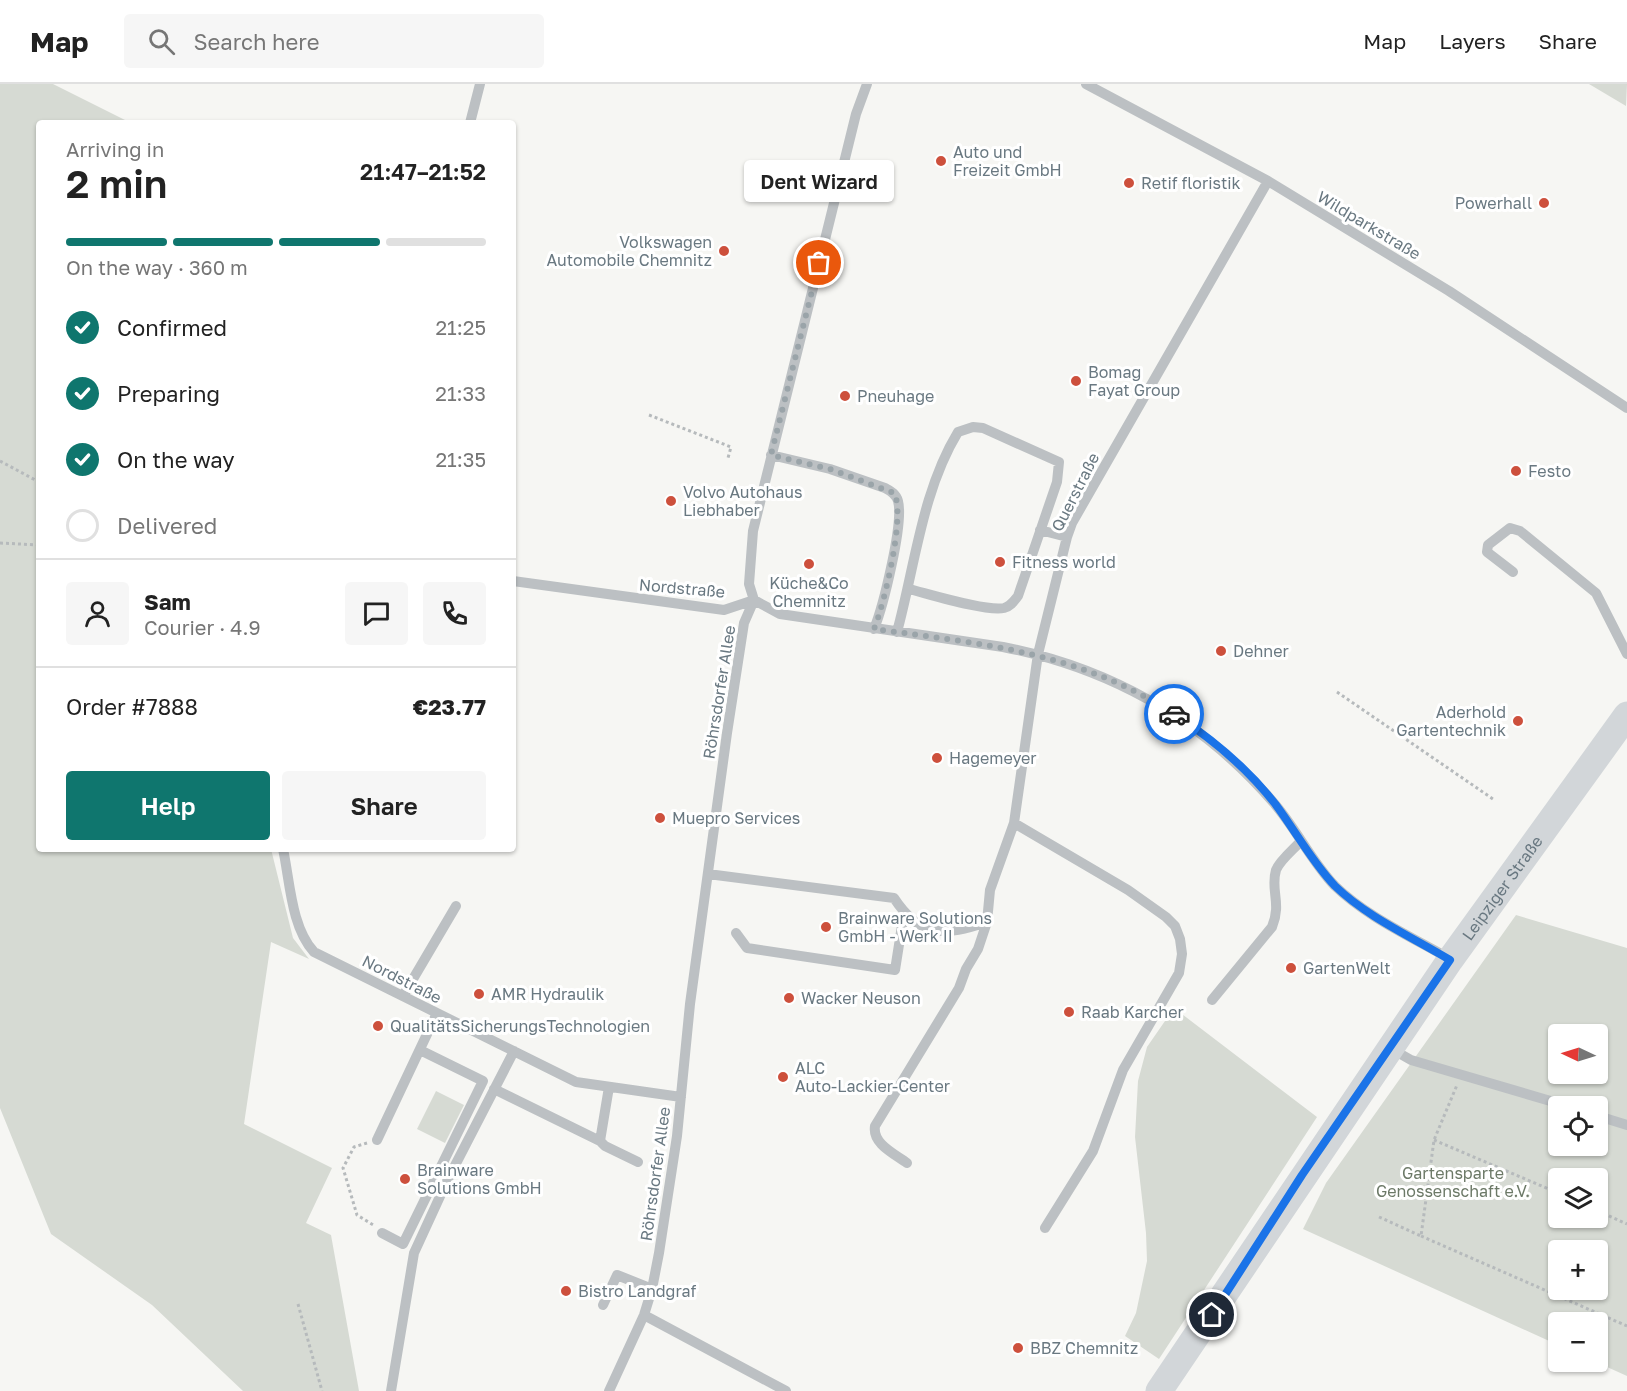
<!DOCTYPE html>
<html lang="en">
<head>
<meta charset="utf-8">
<style>
	body { margin:0; font-family:"Golos Text",sans-serif; background:#f6f6f6; color:#222; height:100vh; display:flex; flex-direction:column; font-size:22px; white-space:nowrap }
	* { box-sizing:border-box; margin:0 }
	p { font-size:20px; color:#767676 }
	.icon { flex:none; width:33px; height:33px; fill:none; stroke:currentColor; stroke-width:2; stroke-linecap:round; stroke-linejoin:round }
	.map { position:relative; flex:1; overflow:hidden }
	.drawer { position:absolute; left:36px; top:36px; width:480px; height:732px; display:flex; flex-direction:column; background:#fff; border-radius:6px; box-shadow:0 2px 4px #0004 }
	.drawer>* { flex:none }
	.needle { width:39px; rotate:274deg }
	.fabs { position:absolute; left:1548px; top:940px; display:grid; gap:12px }
	.fabs a { display:grid; place-items:center; width:60px; height:60px; border-radius:6px; background:#fff; box-shadow:0 2px 4px #0004; font-size:30px }
	.pin { position:absolute; display:grid; place-items:center; width:51px; height:51px; color:#fff; margin:-26px; border:3px solid #fff; border-radius:50%; box-shadow:0 2px 6px #0007 }
	.courier { position:absolute; display:grid; place-items:center; width:60px; height:60px; margin:-30px; border:4px solid #1a73e8; border-radius:50%; background:#fff; color:#222; box-shadow:0 2px 8px #0007 }
	.bubble { position:absolute; height:42px; border-radius:6px; background:#fff; box-shadow:0 2px 4px #0004; font-size:20px; font-weight:600; line-height:42px; text-align:center }
	.overview em { font-style:normal; font-weight:600 }
	.overview div { display:flex; flex-direction:column-reverse }
	.overview { display:flex; align-items:center; justify-content:space-between; height:102px; padding:0 30px }
	h1 { font-size:39px; font-weight:600; line-height:45px }
	.bar { display:grid; grid-template-columns:repeat(4,1fr); gap:9px 6px; align-content:center; height:72px; padding:0 30px }
	.bar i { height:8px; border-radius:4px; background:#e0e0e0 }
	.bar .active { background:#0f766e }
	.bar p { grid-column:span 4 }
	.line { display:flex; align-items:center; gap:15px; padding:0 30px; border-top:2px solid #e0e0e0 }
	.line div { flex:1 }
	.round { display:grid; place-items:center; flex:none; width:63px; height:63px; border-radius:6px; background:#f6f6f6 }
	ol { padding:0 30px; list-style:none }
	li { display:flex; align-items:center; gap:18px; height:66px }
	li p { margin-inline-start:auto }
	li .icon { padding:6px; border-radius:50%; background:#0f766e; color:#fff; stroke-width:4 }
	li:last-child { color:#767676 }
	li i { width:33px; height:33px; border:3px solid #e0e0e0; border-radius:50% }
	.primary-button { display:flex; gap:12px; margin-top:auto; padding:12px 30px }
	.primary-button a { flex:1; height:69px; border-radius:6px; background:#0f766e; color:#fff; font-size:24px; font-weight:600; line-height:69px; text-align:center }
	.primary-button a+a { background:#f6f6f6; color:#222 }
	header { display:flex; align-items:center; gap:36px; box-sizing:border-box; height:84px; padding:0 30px; background:#fff; border-bottom:2px solid #e0e0e0 }
	header strong { font-size:28px }
	nav { display:flex; gap:33px; margin-inline-start:auto; font-size:21px }
	.search { width:420px; height:54px; background:#f6f6f6; display:flex; align-items:center; gap:15px; box-sizing:border-box; padding:0 21px; border-radius:6px; color:#767676; font-size:22px }
	.map>svg:first-child { display:block }
	.green { fill:#d6dad3; fill-rule:evenodd }
	.lines { fill:none; stroke-linecap:round; stroke-linejoin:round }
	.path { stroke:#b6babc; stroke-width:3; stroke-dasharray:3 3; stroke-linecap:butt }
	.minor { stroke:#bcc0c3; stroke-width:10 }
	.major { stroke:#d2d6d9; stroke-width:27 }
	.done { stroke:#9aa4a9; stroke-width:6; stroke-dasharray:0 10.8 }
	.route { stroke:#1a73e8; stroke-width:8 }
	.poi-dot { fill:#cd503c; stroke:#fff; stroke-width:2 }
	.labels { text-anchor:middle; stroke-width:6; stroke-linejoin:round; paint-order:stroke }
	.poi-label { font-size:16px; fill:#697881; stroke:#fff; text-anchor:start }
	.street-label { font-size:16px; fill:#697881; stroke:#fff }
	.park-label { font-size:16px; fill:#6c7967; stroke:#fff }
</style>
</head>
<body>
<header>
<strong>Map</strong>
<div class="search"><svg class="icon" aria-label="search" viewBox="0 0 24 24"><circle cx="10" cy="10" r="6"/><path d="M15 15l6 6"/></svg>Search here</div>
<nav><a>Map</a><a>Layers</a><a>Share</a></nav>
</header>
<div class="map">
<svg width="1627" height="1307" viewBox="0 0 1627 1307">
	<rect width="100%" height="100%" fill="#f6f6f3"/>
	<path class="green" d="M0 0H53L131 39H39V765H271L293 854 309 875 271 858 244 1040 332 1084 306 1139 331 1151 359 1307H243L152 1221 51 1150 0 1024Z
		M1589 0H1627L1626 22Z
		M1516 831 1627 864V1292L1596 1278 1598 1239H1558V1261L1303 1145 1326 1099ZM1558 951H1598V990H1558ZM1558 1023H1598V1062H1558ZM1558 1095H1598V1134H1558ZM1558 1167H1598V1206H1558Z
		M1174 924 1317 1033 1159 1275 1125 1252 1136 1229 1147 1177 1146 1149 1135 1053 1138 997 1147 963Z
		M436 1007 464 1021 445 1059 417 1045Z"/>
	<g class="lines">
		<path class="path" d="M649 331 731 363 728 374
			M0 377 39 398
			M0 459 39 461
			M1337 608 1493 715
			M1434 1056 1558 1109
			M367 1059 354 1063 343 1084 357 1131 375 1142
			M1598 1127 1627 1140
			M1379 1133 1421 1152 1434 1056 1457 1001
			M1421 1152 1627 1242
			M298 1220 322 1307"/>
		<path class="minor" d="M1086 0 1268 97 1449 207 1627 324
			M470 39 480 0
			M771 371 830 385 885 404C891 407 896 410 898 417 904 439 883 523 874 545
			M1040 446 1067 453
			M1513 488 1487 468 1488 461 1510 444 1520 447 1596 509 1627 570
			M513 497 724 526 754 516 780 530 1003 563C1110 584 1202 636 1273 718 1296 744 1311 777 1335 802 1367 833 1412 853 1450 875
			M897 548C915 482 922 407 958 348L973 343 983 344 1059 378 1057 398 1018 512C1014 517 1011 522 1004 524 987 528 929 510 909 505
			M1014 739 1128 806 1166 833 1175 842 1180 855 1182 870 1179 889 1123 986 1093 1067 1045 1144
			M283 765C290 797 291 843 314 868L576 998 681 1013
			M708 790 894 814C920 854 945 852 987 838
			M736 849 747 864 895 886 904 829
			M403 912 456 822
			M1212 916 1272 843C1282 819 1270 806 1276 786 1280 776 1294 765 1301 757
			M1390 964 1411 976 1571 1023
			M609 1003 600 1057 605 1062 638 1078
			M494 1005 600 1057
			M1598 1032 1627 1041
			M377 1056 437 929
			M907 1079C895 1070 872 1060 875 1042L959 904 966 885 978 865 987 838 990 806 1014 739 1038 570 1067 453 1072 439 1268 97
			M382 1149 403 1160 483 997 420 966
			M603 1221 617 1191 652 1205
			M644 1231 786 1307
			M391 1307 414 1169 448 1095 514 967
			M609 1307 644 1231 652 1205 659 1169 677 1052 690 920 727 649 744 539 754 516 749 500 753 447 856 30 867 0"/>
		<path class="major" id="s1" d="M1159 1307 1450 876 1627 631"/>
	</g>
	<g class="lines">
		<path class="done" d="M819 179 771 371 830 385 894 409C906 430 884 521 874 545 983 560 1079 568 1174 630"/>
		<path class="route" d="M1174 630C1211 654 1249 686 1276 721 1296 748 1312 778 1335 802 1367 833 1412 853 1450 876L1302 1091 1212 1231"/>
	</g>
	<g class="poi-dot">
		<circle cx="941" cy="77" r="6"/>
		<circle cx="1129" cy="99" r="6"/>
		<circle cx="1544" cy="119" r="6"/>
		<circle cx="724" cy="167" r="6"/>
		<circle cx="1076" cy="297" r="6"/>
		<circle cx="845" cy="312" r="6"/>
		<circle cx="1516" cy="387" r="6"/>
		<circle cx="671" cy="417" r="6"/>
		<circle cx="1000" cy="478" r="6"/>
		<circle cx="809" cy="480" r="6"/>
		<circle cx="1221" cy="567" r="6"/>
		<circle cx="1518" cy="637" r="6"/>
		<circle cx="937" cy="674" r="6"/>
		<circle cx="660" cy="734" r="6"/>
		<circle cx="826" cy="843" r="6"/>
		<circle cx="1291" cy="884" r="6"/>
		<circle cx="479" cy="910" r="6"/>
		<circle cx="789" cy="914" r="6"/>
		<circle cx="1069" cy="928" r="6"/>
		<circle cx="378" cy="942" r="6"/>
		<circle cx="783" cy="993" r="6"/>
		<circle cx="405" cy="1095" r="6"/>
		<circle cx="566" cy="1207" r="6"/>
		<circle cx="1018" cy="1264" r="6"/>
	</g>
	<g class="labels">
		<g class="poi-label">
			<text x="953" y="74">Auto und<tspan x="953" dy="18">Freizeit GmbH</tspan></text>
			<text x="1141" y="105">Retif floristik</text>
			<text x="1532" y="125" text-anchor="end">Powerhall</text>
			<text x="712" y="164" text-anchor="end">Volkswagen<tspan x="712" dy="18">Automobile Chemnitz</tspan></text>
			<text x="1088" y="294">Bomag<tspan x="1088" dy="18">Fayat Group</tspan></text>
			<text x="857" y="318">Pneuhage</text>
			<text x="1528" y="393">Festo</text>
			<text x="683" y="414">Volvo Autohaus<tspan x="683" dy="18">Liebhaber</tspan></text>
			<text x="1012" y="484">Fitness world</text>
			<text x="809" y="505" text-anchor="middle">Küche&amp;Co<tspan x="809" dy="18">Chemnitz</tspan></text>
			<text x="1233" y="573">Dehner</text>
			<text x="1506" y="634" text-anchor="end">Aderhold<tspan x="1506" dy="18">Gartentechnik</tspan></text>
			<text x="949" y="680">Hagemeyer</text>
			<text x="672" y="740">Muepro Services</text>
			<text x="838" y="840">Brainware Solutions<tspan x="838" dy="18">GmbH - Werk II</tspan></text>
			<text x="1303" y="890">GartenWelt</text>
			<text x="491" y="916">AMR Hydraulik</text>
			<text x="801" y="920">Wacker Neuson</text>
			<text x="1081" y="934">Raab Karcher</text>
			<text x="390" y="948">QualitätsSicherungsTechnologien</text>
			<text x="795" y="990">ALC<tspan x="795" dy="18">Auto-Lackier-Center</tspan></text>
			<text x="417" y="1092">Brainware<tspan x="417" dy="18">Solutions GmbH</tspan></text>
			<text x="578" y="1213">Bistro Landgraf</text>
			<text x="1030" y="1270">BBZ Chemnitz</text>
		</g>
		<g class="street-label">
			<text transform="translate(1369 141) rotate(31)" y="6">Wildparkstraße</text>
			<text transform="translate(1075 408) rotate(-63)" y="6">Querstraße</text>
			<text transform="translate(682 504) rotate(5)" y="6">Nordstraße</text>
			<text transform="translate(719 608) rotate(-81)" y="6">Röhrsdorfer Allee</text>
			<text dy="6" stroke="none"><textPath href="#s1" startOffset="609">Leipziger Straße</textPath></text>
			<text transform="translate(402 895) rotate(27)" y="6">Nordstraße</text>
			<text transform="translate(655 1090) rotate(-82)" y="6">Röhrsdorfer Allee</text>
		</g>
		<g class="park-label">
			<text x="1453" y="1095">Gartensparte<tspan x="1453" dy="18">Genossenschaft e.V.</tspan></text>
		</g>
	</g>
</svg>
<div class="fabs">
<a><svg class="needle" viewBox="-14 -14 28 28"><path d="M0-13l5 13h-10z" fill="#e53935"/><path d="M0 13l5-13h-10z" fill="#767676"/></svg></a>
<a><svg class="icon" aria-label="locate" viewBox="0 0 24 24"><circle cx="12" cy="12" r="6"/><path d="M12 2v4M12 18v4M2 12h4M18 12h4"/></svg></a>
<a><svg class="icon" aria-label="layers" viewBox="0 0 24 24"><path d="M12 4l9 5-9 5-9-5zM3 14l9 5 9-5"/></svg></a>
<a>+</a>
<a>−</a>
</div>
<div class="pin" style="left:819px;top:179px;background:#ea580c"><svg class="icon" aria-label="bag" viewBox="0 0 24 24"><path d="M5 8h14l-1 12H6zM9 8a3 3 0 0 1 6 0"/></svg></div>
<div class="pin" style="left:1212px;top:1231px;background:#1f2937"><svg class="icon" aria-label="home" viewBox="0 0 24 24"><path d="M3 11l9-7 9 7M6 9v11h12V9"/></svg></div>
<div class="courier" style="left:1174px;top:630px"><svg class="icon" aria-label="car" viewBox="0 0 24 24"><path d="M5 17H2v-5l4-1 3-4h7l3 4 3 1v5h-3M9 17h6M6 11h13"/><circle cx="7" cy="17" r="2"/><circle cx="17" cy="17" r="2"/></svg></div>
<div class="bubble" style="left:744px;top:76px;width:150px">Dent Wizard</div>
<section class="drawer">
<div class="overview"><div><h1>2 min</h1><p>Arriving in</p></div><em>21:47–21:52</em></div>
<div class="bar"><i class="active"></i><i class="active"></i><i class="active"></i><i></i><p>On the way · 360 m</p></div>
<ol>
<li><svg class="icon" aria-label="check" viewBox="0 0 24 24"><path d="M5 12l5 5 9-10"/></svg>Confirmed<p>21:25</p></li>
<li><svg class="icon" aria-label="check" viewBox="0 0 24 24"><path d="M5 12l5 5 9-10"/></svg>Preparing<p>21:33</p></li>
<li><svg class="icon" aria-label="check" viewBox="0 0 24 24"><path d="M5 12l5 5 9-10"/></svg>On the way<p>21:35</p></li>
<li><i></i>Delivered</li>
</ol>
<div class="line" style="height:108px"><a class="round"><svg class="icon" aria-label="person" viewBox="0 0 24 24"><circle cx="12" cy="8" r="4"/><path d="M4 21q1-7 8-7t8 7"/></svg></a><div><b>Sam</b><p>Courier · 4.9</p></div><a class="round"><svg class="icon" aria-label="chat" viewBox="0 0 24 24"><path d="M4 5h16v11H9l-5 4z"/></svg></a><a class="round"><svg class="icon" aria-label="phone" viewBox="0 0 24 24"><path d="M5 4h4l2 5-3 2q2 4 5 5l2-3 5 2v4C11 20 4 13 5 4z"/></svg></a></div>
<div class="line" style="height:78px"><div>Order #7888</div><b>€23.77</b></div>
<div class="primary-button"><a>Help</a><a>Share</a></div>
</section>
</div>
</body>
</html>
